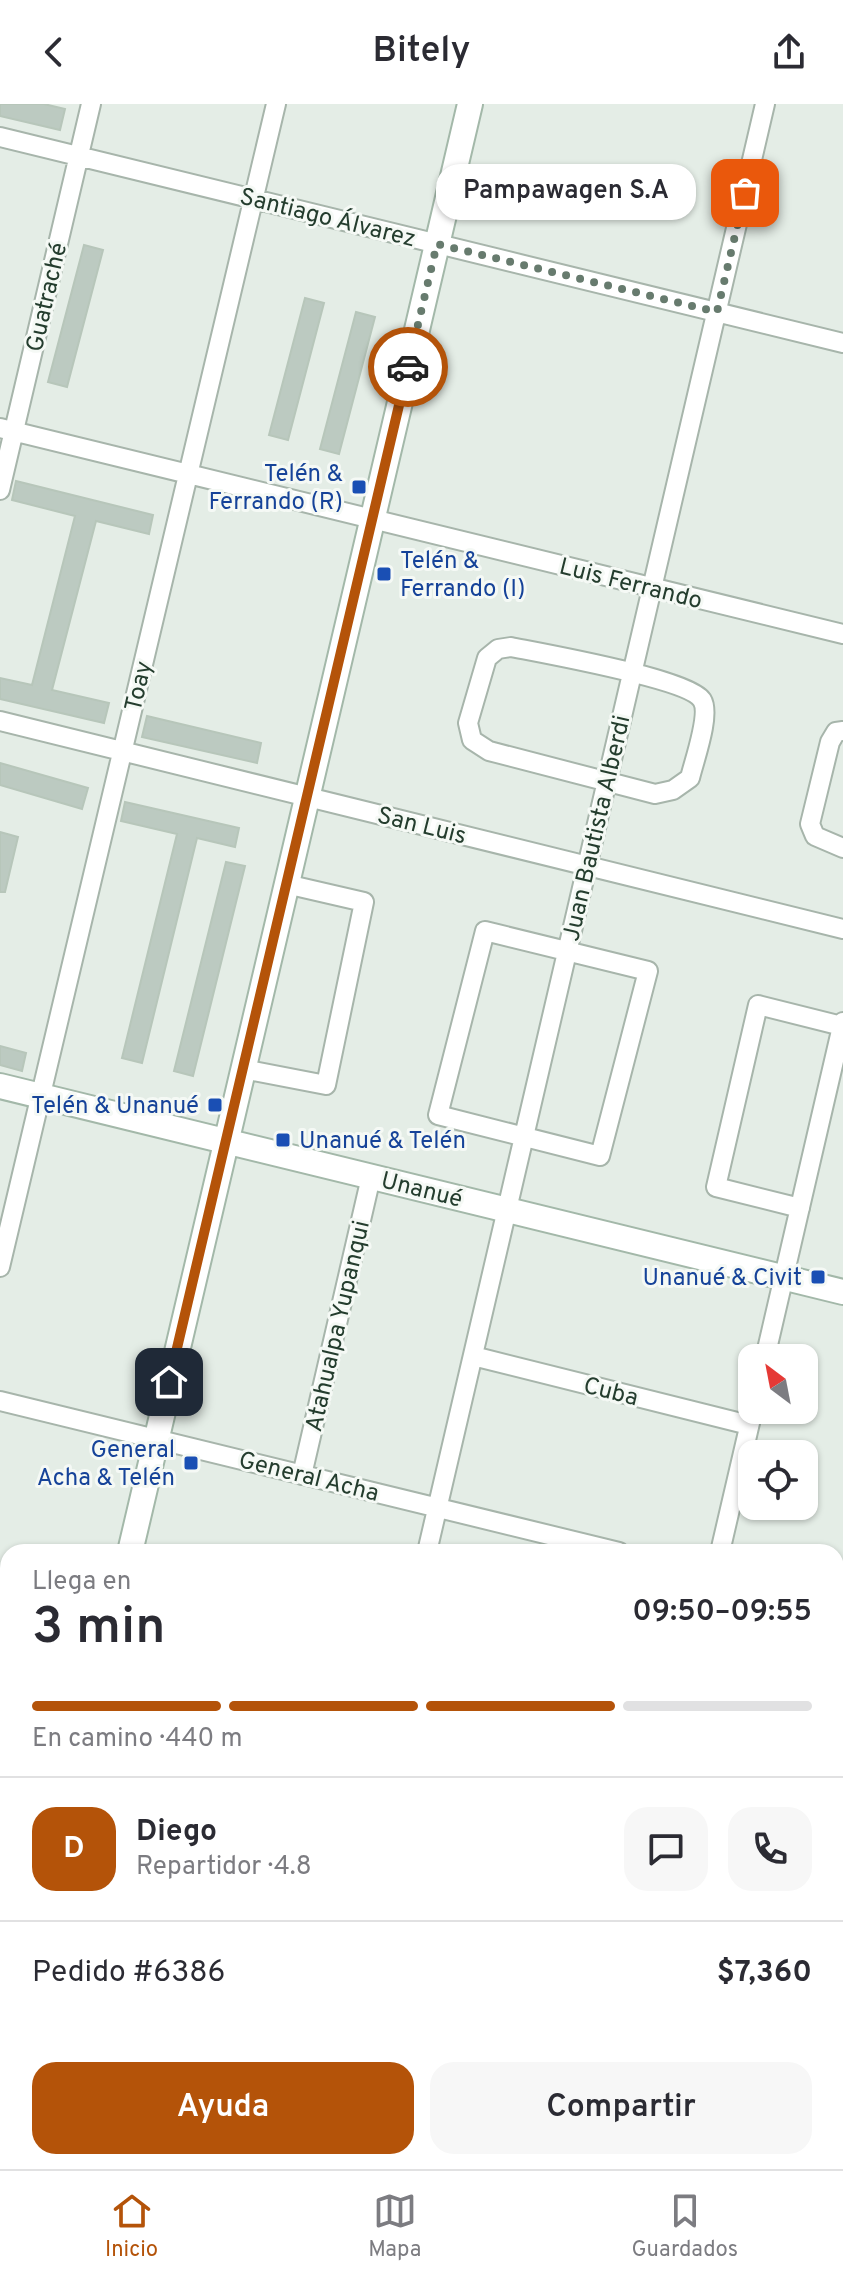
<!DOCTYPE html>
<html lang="es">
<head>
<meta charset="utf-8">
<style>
	body { margin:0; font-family:Overpass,sans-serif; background:#f7f7f7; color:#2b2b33; height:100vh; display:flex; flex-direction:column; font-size:30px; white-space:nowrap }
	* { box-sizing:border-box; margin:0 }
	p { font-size:26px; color:#7c7c81 }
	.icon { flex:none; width:44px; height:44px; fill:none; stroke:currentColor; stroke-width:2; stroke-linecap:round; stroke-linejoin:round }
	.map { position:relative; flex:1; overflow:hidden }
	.panel { position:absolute; left:0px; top:1440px; width:844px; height:626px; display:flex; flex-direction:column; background:#fff; border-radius:24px 24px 0 0; box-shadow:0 2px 6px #0004 }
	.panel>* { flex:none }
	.needle { width:52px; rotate:328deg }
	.controls { position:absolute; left:738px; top:1240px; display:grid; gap:16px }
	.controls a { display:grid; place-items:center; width:80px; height:80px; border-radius:16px; background:#fff; box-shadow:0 2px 6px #0004; font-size:40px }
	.pin { position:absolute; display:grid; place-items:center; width:68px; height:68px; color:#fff; margin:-34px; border-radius:16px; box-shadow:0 4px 12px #0006 }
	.courier { position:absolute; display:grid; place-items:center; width:80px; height:80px; margin:-40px; border:6px solid #b45309; border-radius:50%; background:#fff; color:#222; box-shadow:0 2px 10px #0007 }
	.bubble { position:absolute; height:56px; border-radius:24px; background:#fff; box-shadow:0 2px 6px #0004; font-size:26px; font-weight:600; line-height:56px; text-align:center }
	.headline em { font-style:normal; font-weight:600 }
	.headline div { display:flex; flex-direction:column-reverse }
	.headline { display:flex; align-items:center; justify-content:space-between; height:136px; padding:0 32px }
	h1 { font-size:52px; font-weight:600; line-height:60px }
	.bar { display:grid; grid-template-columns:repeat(4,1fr); gap:12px 8px; align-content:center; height:96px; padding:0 32px }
	.bar i { height:10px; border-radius:6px; background:#e1e1e2 }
	.bar .current { background:#b45309 }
	.bar p { grid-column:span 4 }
	.line { display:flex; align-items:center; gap:20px; padding:0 32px; border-top:2px solid #e1e1e2 }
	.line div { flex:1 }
	.round { display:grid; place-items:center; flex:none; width:84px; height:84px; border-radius:24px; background:#f7f7f7 }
	.cta { display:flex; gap:16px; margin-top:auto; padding:16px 32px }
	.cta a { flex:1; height:92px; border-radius:24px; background:#b45309; color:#fff; font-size:32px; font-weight:600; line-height:92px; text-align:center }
	.cta a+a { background:#f7f7f7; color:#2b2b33 }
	header { display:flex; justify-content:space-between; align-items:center; height:104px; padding:0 32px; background:#fff; font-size:36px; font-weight:600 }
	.tab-bar { display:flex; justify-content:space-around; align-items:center; height:112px; border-top:2px solid #e1e1e2; background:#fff; font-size:22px; color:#7c7c81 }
	.tab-bar a { display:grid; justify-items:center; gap:4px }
	.tab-bar .current { color:#b45309 }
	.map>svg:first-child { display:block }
	.building { fill:#bccac1; stroke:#b7c6ba; stroke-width:2 }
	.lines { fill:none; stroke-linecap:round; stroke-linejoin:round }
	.street-casing { stroke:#a7b5ab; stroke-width:22 }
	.secondary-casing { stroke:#a3b8a9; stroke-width:28 }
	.street { stroke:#fff; stroke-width:18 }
	.secondary { stroke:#fff; stroke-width:24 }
	.done { stroke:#677b6e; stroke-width:8; stroke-dasharray:0 14.4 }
	.route { stroke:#b45309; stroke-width:10 }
	.transit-dot { fill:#1a4fb4; stroke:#f5f9f5; stroke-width:3 }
	.labels { text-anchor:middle; stroke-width:6; stroke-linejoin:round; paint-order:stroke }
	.street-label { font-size:24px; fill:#243d2e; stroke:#f5f9f5 }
	.transit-label { font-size:24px; fill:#164399; stroke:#f5f9f5; text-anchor:end }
</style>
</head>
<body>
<header><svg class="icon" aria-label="back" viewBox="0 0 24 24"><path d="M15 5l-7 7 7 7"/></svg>Bitely<svg class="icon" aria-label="share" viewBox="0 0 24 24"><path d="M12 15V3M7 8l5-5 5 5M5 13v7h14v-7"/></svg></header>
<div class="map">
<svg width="843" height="2065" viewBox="0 0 843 2065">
	<rect width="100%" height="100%" fill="#e4ede6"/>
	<path class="building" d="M0 0H44L65 5 60 26 0 12Z
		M84 141 103 146 67 283 48 278Z
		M305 194 324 199 288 336 269 331Z
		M356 208 375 213 339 350 320 345Z
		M16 377 153 411 149 430 96 417 52 586 109 599 104 619 0 595V574L32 581 75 412 12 396Z
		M147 612 261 639 257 659 142 633Z
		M0 659 88 684 82 705 0 681Z
		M125 698 239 724 235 743 197 734 142 959 122 954 177 730 121 717Z
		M0 728 18 733 5 788H0Z
		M226 758 245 762 193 972 174 967Z
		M0 942 26 949 22 967 0 961Z"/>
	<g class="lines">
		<g class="street-casing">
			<path id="street" d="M0 33 843 239
				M0 324 843 530
				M0 386 91 0
				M511 543C541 549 688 575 702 596 711 610 694 657 690 674L673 686 655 690 489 647 472 636 468 619 487 554 498 545Z
				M0 617 843 825
				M843 627 836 628 830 638 810 720 815 732 843 744
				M485 827 648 867 600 1052 438 1011Z
				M243 965 326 981 364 798 286 780
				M800 1104 716 1083 758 901 842 922
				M0 1163 276 0
				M473 1252 749 1321
				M765 1254 843 918
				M0 1297 619 1448
				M302 1371 371 1073
				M427 1448 765 0
				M720 1448 753 1306
				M836 1501 843 1503
				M0 1607 8 1609
				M836 1664 843 1666
				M836 1819 843 1821
				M0 1922 8 1926
				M507 2058 535 2065
				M283 2065 285 2058
				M576 2065 578 2058"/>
		</g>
		<g class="secondary-casing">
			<path id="secondary" d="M0 982 843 1188
				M130 1448 470 0
				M0 2001 8 1967"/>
		</g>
		<use href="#street" class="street"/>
		<use href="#secondary" class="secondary"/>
	</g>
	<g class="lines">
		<path class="done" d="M408 263 437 140 717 208 745 89"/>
		<path class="route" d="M169 1278 408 263"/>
	</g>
	<g class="transit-dot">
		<rect x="351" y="375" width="16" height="16" rx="4"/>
		<rect x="376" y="462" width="16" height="16" rx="4"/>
		<rect x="207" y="993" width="16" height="16" rx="4"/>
		<rect x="275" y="1028" width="16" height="16" rx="4"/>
		<rect x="810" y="1165" width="16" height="16" rx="4"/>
		<rect x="183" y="1351" width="16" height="16" rx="4"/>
	</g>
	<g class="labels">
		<g class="street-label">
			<text transform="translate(328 113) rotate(14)" y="8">Santiago Álvarez</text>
			<text transform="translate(46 193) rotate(-77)" y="8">Guatraché</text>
			<text transform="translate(631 479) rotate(14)" y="8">Luis Ferrando</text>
			<text transform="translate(138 582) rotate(-77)" y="8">Toay</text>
			<text transform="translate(422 721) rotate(14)" y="8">San Luis</text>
			<text transform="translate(596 724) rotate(-77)" y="8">Juan Bautista Alberdi</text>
			<text transform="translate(422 1085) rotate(14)" y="8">Unanué</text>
			<text transform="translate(337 1222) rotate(-77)" y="8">Atahualpa Yupanqui</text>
			<text transform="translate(611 1287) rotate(14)" y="8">Cuba</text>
			<text transform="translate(309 1372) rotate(14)" y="8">General Acha</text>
		</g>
		<g class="transit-label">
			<text x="343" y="377">Telén &amp;<tspan x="343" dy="28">Ferrando (R)</tspan></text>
			<text x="400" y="464" text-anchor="start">Telén &amp;<tspan x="400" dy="28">Ferrando (I)</tspan></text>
			<text x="199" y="1009">Telén &amp; Unanué</text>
			<text x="299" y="1044" text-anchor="start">Unanué &amp; Telén</text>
			<text x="802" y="1181">Unanué &amp; Civit</text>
			<text x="175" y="1353">General<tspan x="175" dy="28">Acha &amp; Telén</tspan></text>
		</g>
	</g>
</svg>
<div class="controls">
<a><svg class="needle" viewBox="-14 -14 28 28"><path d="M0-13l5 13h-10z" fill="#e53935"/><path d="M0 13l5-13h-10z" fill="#7c7c81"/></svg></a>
<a><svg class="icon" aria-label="locate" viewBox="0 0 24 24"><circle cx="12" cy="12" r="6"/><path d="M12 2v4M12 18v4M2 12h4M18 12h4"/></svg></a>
</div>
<div class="pin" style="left:745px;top:89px;background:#ea580c"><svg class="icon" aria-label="bag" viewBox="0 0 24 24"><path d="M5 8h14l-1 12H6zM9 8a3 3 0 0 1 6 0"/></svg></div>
<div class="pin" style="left:169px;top:1278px;background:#1f2937"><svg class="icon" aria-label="home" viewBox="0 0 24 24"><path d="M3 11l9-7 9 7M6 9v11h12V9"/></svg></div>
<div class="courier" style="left:408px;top:263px"><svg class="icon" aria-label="car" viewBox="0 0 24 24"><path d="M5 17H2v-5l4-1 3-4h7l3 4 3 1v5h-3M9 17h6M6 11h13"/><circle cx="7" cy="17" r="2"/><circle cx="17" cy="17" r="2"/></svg></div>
<div class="bubble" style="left:436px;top:60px;width:260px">Pampawagen S.A</div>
<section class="panel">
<div class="headline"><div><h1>3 min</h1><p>Llega en</p></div><em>09:50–09:55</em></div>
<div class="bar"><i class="current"></i><i class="current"></i><i class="current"></i><i></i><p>En camino · 440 m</p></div>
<div class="line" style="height:144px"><b class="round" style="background:#b45309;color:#fff">D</b><div><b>Diego</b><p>Repartidor · 4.8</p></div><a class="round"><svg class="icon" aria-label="chat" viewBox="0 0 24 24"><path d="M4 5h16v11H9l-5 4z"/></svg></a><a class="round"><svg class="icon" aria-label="phone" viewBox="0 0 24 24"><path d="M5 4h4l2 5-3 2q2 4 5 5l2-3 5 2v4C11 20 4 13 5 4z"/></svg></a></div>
<div class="line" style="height:104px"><div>Pedido #6386</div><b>$7,360</b></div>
<div class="cta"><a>Ayuda</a><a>Compartir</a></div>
</section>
</div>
<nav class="tab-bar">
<a class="current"><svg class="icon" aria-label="home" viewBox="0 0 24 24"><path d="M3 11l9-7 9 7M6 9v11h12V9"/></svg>Inicio</a>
<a><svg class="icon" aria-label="map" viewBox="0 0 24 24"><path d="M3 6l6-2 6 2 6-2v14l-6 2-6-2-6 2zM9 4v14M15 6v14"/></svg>Mapa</a>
<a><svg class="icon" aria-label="saved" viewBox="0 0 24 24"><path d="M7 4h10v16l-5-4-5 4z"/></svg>Guardados</a>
</nav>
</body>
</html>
